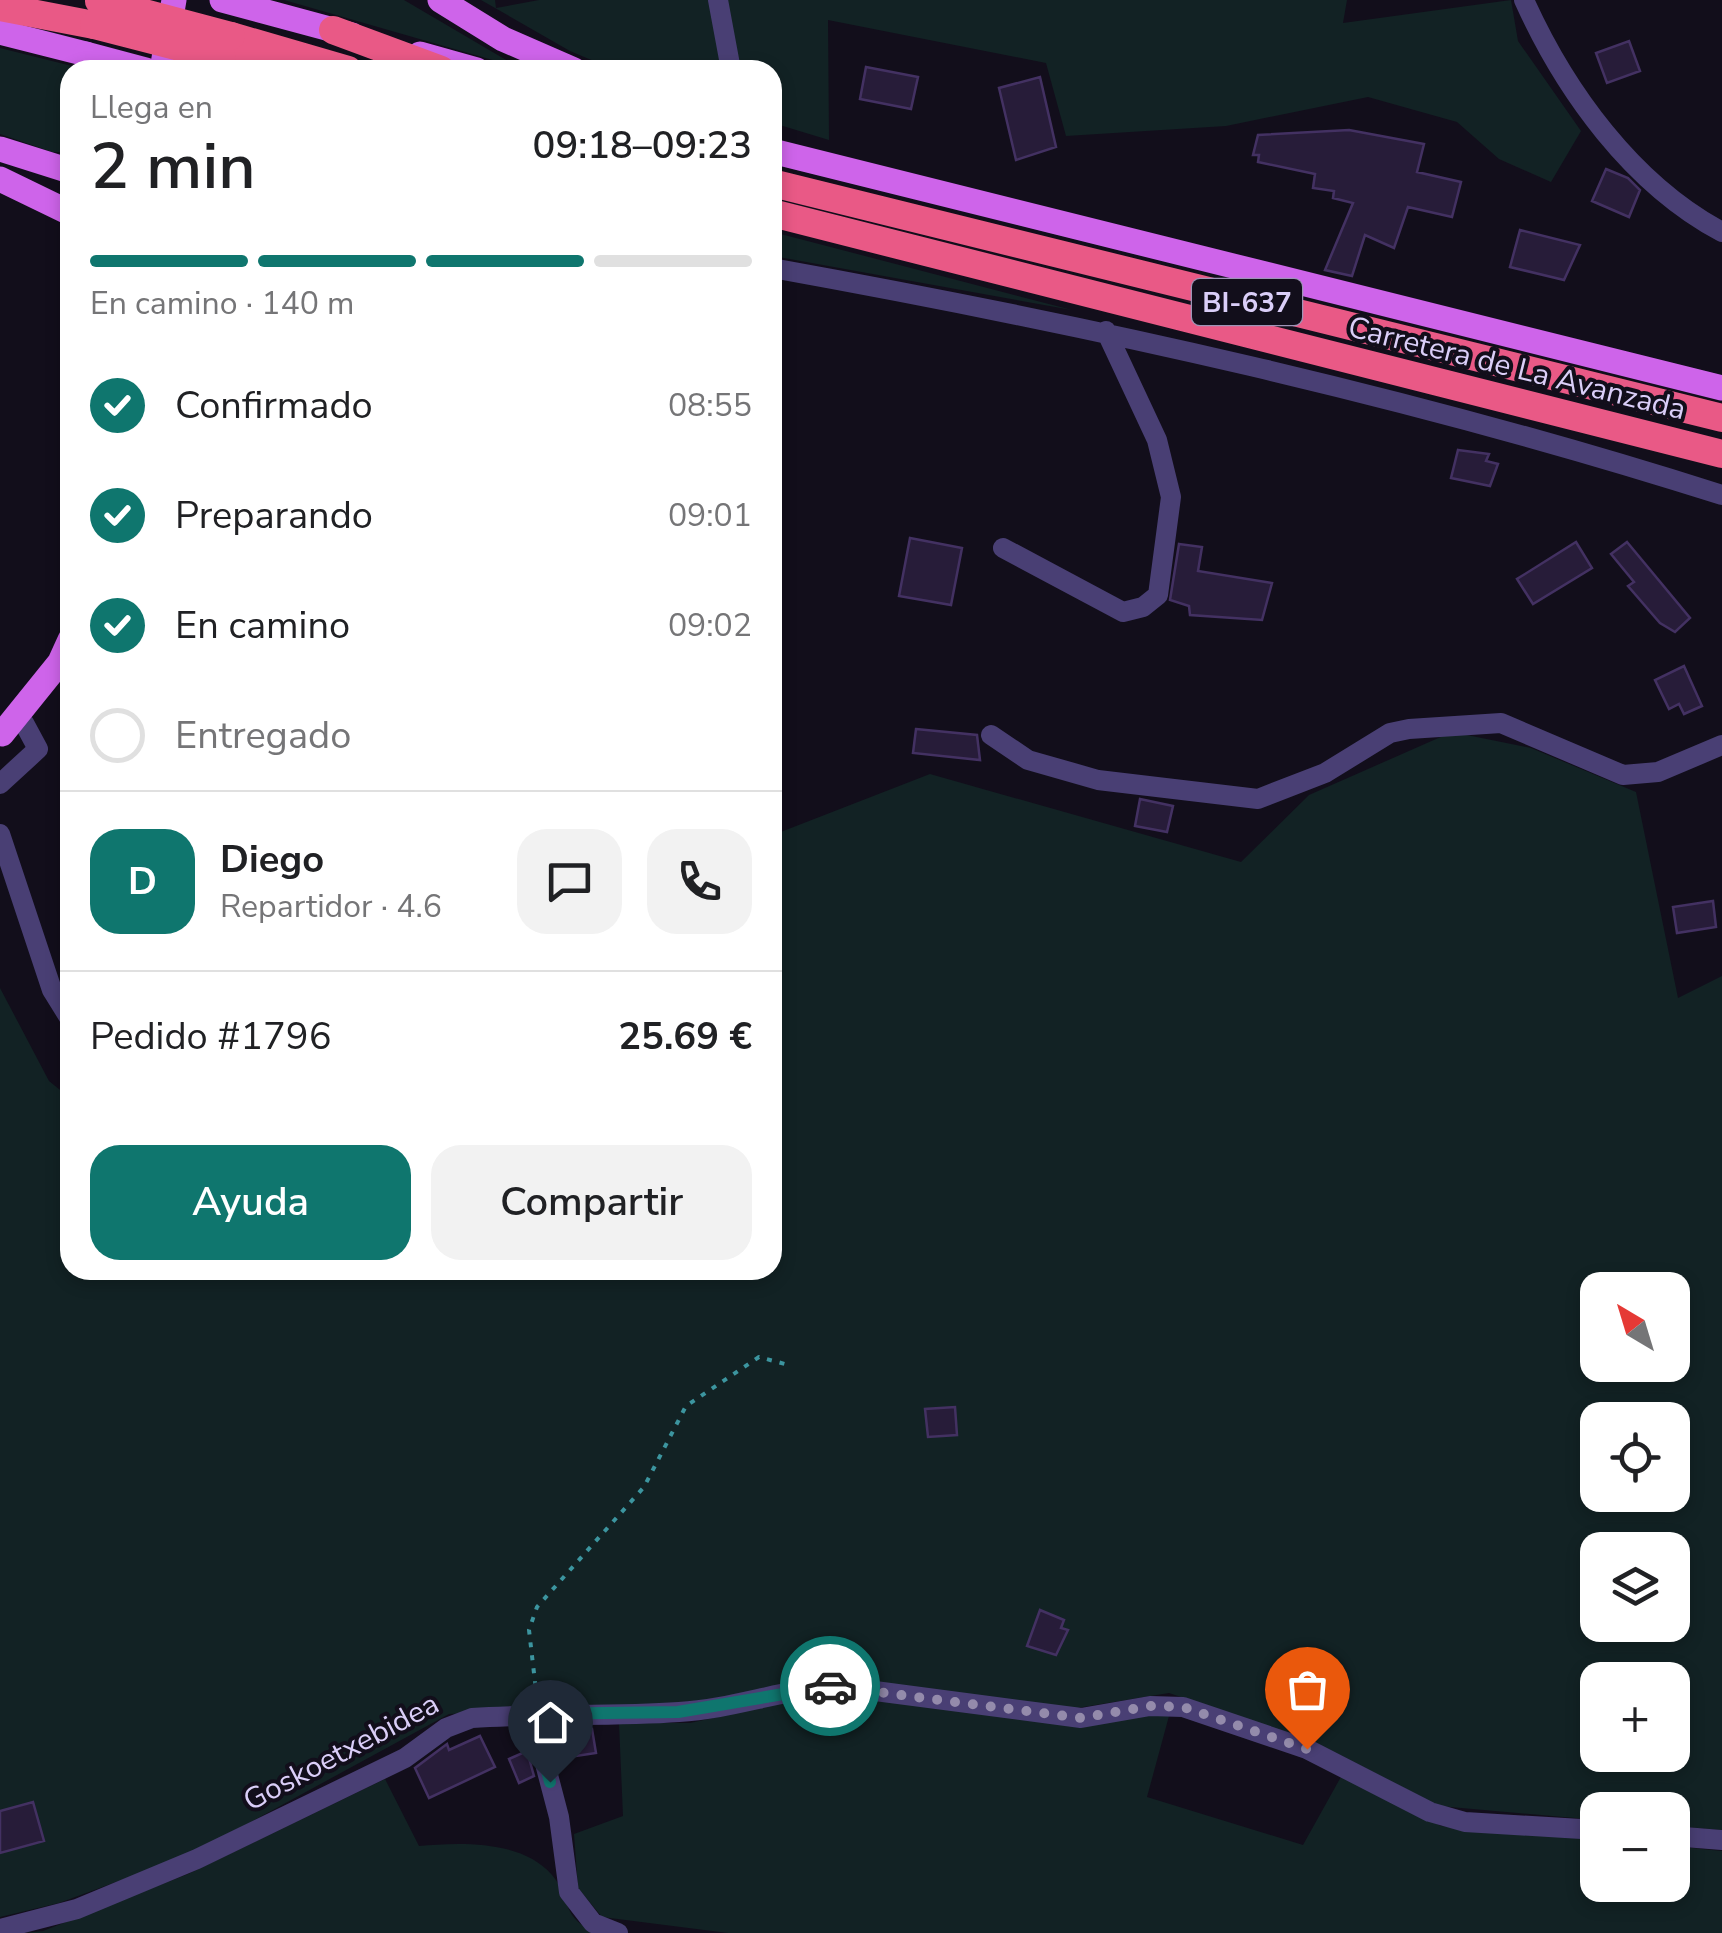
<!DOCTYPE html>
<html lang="es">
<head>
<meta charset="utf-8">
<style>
	body { margin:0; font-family:"Nunito Sans",sans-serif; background:#f2f2f2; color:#202124; height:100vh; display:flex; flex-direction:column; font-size:38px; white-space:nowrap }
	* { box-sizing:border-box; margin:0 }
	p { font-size:32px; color:#757577 }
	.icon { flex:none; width:55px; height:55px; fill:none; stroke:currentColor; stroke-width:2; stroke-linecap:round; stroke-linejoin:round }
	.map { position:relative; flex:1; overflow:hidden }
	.panel { position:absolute; left:60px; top:60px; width:722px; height:1220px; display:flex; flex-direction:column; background:#fff; border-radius:30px; box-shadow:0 5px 15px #0003 }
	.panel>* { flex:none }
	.needle { width:65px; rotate:322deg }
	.fabs { position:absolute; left:1580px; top:1272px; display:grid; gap:20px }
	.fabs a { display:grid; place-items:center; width:110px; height:110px; border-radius:20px; background:#fff; box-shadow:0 5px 15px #0003; font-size:50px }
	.pin { position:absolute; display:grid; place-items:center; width:85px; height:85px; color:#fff; margin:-102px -42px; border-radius:50% 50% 50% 0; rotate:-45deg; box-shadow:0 0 10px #0007 }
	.pin .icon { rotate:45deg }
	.courier { position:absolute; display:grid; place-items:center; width:100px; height:100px; margin:-50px; border:8px solid #0f766e; border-radius:50%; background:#fff; color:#222; box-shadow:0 2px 12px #0007 }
	.summary em { font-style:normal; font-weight:600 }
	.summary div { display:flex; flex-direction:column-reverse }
	.summary { display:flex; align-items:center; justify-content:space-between; height:170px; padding:0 30px }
	h1 { font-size:65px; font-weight:600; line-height:75px }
	.bar { display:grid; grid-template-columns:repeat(4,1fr); gap:15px 10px; align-content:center; height:120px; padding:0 30px }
	.bar i { height:12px; border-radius:8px; background:#e0e0e0 }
	.bar .on { background:#0f766e }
	.bar p { grid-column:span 4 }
	.line { display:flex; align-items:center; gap:25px; padding:0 30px; border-top:2px solid #e0e0e0 }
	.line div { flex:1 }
	.round { display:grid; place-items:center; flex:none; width:105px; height:105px; border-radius:30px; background:#f2f2f2 }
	ol { padding:0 30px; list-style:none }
	li { display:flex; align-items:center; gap:30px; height:110px }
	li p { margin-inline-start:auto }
	li .icon { padding:10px; border-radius:50%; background:#0f766e; color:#fff; stroke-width:4 }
	li:last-child { color:#757577 }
	li i { width:55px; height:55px; border:5px solid #e0e0e0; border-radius:50% }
	.action { display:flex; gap:20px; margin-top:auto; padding:20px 30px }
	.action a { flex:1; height:115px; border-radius:30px; background:#0f766e; color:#fff; font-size:40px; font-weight:600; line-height:115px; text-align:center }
	.action a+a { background:#f2f2f2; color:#202124 }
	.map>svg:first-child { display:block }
	.green { fill:#122224; fill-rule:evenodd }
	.building { fill:#271c39; stroke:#433162; stroke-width:2.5 }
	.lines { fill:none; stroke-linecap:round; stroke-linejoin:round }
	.path { stroke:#3c959f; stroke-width:4; stroke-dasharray:5 8; stroke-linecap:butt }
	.minor { stroke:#493f74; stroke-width:20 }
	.major { stroke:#ce64ea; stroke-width:25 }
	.highway { stroke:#e95986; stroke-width:28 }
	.major-bridge { stroke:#ce64ea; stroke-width:25 }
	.highway-bridge { stroke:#e95986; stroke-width:28 }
	.done { stroke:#948bab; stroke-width:10; stroke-dasharray:0 18 }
	.route { stroke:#0f766e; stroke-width:12 }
	.labels { text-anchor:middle; stroke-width:8; stroke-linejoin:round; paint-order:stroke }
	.shield { fill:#120e1b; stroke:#9e94b6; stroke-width:2.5 }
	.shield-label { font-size:28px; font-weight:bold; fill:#dacef8 }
	.street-label { font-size:30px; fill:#dacef8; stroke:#120e1b }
</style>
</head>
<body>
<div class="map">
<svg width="1722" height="1933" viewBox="0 0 1722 1933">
	<rect width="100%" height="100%" fill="#120e1b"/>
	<path class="green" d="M284 0H404L520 68Z
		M481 0H495L496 8 539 0H1347L1343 23 1511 0 1518 41 1581 131 1551 182 1499 159 1457 122 1368 97 1226 126 1066 136 1046 63 828 20 829 140 773 123 772 70H615L570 51Z
		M0 48 88 70H70V152H52L0 134Z
		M773 232 1072 310 773 256Z
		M1452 732 1531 748 1636 792 1678 998 1722 976V1830L1673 1826 1672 1810H1598L1597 1820 1439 1806 1317 1743 1169 1693 1071 1709 825 1678 706 1703 449 1714 192 1854 59 1903 0 1917V988L49 1081 70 1098V1270H772L773 835 930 774 1241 862 1309 795ZM1598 1290H1672V1365H1598ZM1598 1420H1672V1495H1598ZM1598 1550H1672V1625H1598ZM1598 1680H1672V1755H1598Z
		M827 1693 1169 1716 1147 1797 1303 1845 1342 1775 1441 1826 1597 1838 1598 1885H1672L1673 1846 1722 1851V1933H728L602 1917 578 1888 574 1834 623 1816 619 1723H690Z
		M385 1779 419 1846C460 1842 522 1840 552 1875 573 1899 559 1918 598 1933H26L43 1931 188 1874Z"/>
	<path class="building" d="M1629 41 1640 71 1607 83 1596 53Z
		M866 67 918 77 911 109 860 99Z
		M1040 77 1056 147 1016 160 999 88Z
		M1349 130 1424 144 1417 172 1461 182 1452 217 1408 207 1394 248 1365 235 1352 276 1325 270 1353 203 1333 198 1334 191 1313 188 1315 174 1258 162 1259 155H1253L1258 135Z
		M1606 169 1628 178 1640 190 1629 217 1592 201Z
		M1520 230 1580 245 1564 280 1510 267Z
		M1458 450 1489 454 1486 461 1498 464 1490 486 1451 478Z
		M910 538 962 548 951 605 899 596Z
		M1576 542 1592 568 1533 604 1517 579Z
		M1627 542 1690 618 1675 632 1660 623 1628 586 1634 582 1611 554Z
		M1179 544 1202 547 1198 571 1272 583 1262 620 1190 615 1189 606 1170 600Z
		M1684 666 1702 706 1684 714 1679 704 1669 709 1655 680Z
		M916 729 977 735 980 760 913 753Z
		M1140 799 1173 806 1167 832 1135 826Z
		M1713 901 1716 927 1677 933 1673 907Z
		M955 1407 957 1435 928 1437 925 1409Z
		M1040 1610 1064 1620 1061 1628 1068 1630 1056 1655 1027 1646Z
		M592 1729 596 1753 562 1758 557 1734Z
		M480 1736 495 1767 429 1798 415 1768 447 1744 449 1750Z
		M527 1751 534 1776 519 1783 509 1759Z
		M33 1802 44 1841 0 1853V1811Z"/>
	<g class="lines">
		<path class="path" d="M537 1699 529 1630 537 1607 644 1487 686 1406 759 1357 785 1364"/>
		<path class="minor" d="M718 0 731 70
			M1524 0C1565 91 1632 184 1722 232
			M772 268C1093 326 1411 396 1722 495
			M1003 548 1123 612 1143 607 1158 595 1171 497 1157 440 1106 331
			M991 735 1028 760 1098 780 1258 799 1325 773 1390 733 1409 729 1501 723 1623 775 1658 772 1722 745
			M0 784 38 749 24 723
			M0 834 52 990 70 1019
			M532 1714 559 1817 569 1892 593 1923 618 1933
			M1672 1836 1722 1840
			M0 1929 77 1909 197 1859 405 1758 446 1728 472 1718C541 1713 610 1717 679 1712 733 1709 783 1689 837 1686L1081 1718 1150 1706 1183 1707 1307 1749 1430 1812 1465 1822 1598 1830"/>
		<path class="major" d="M222 0 352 35
			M440 0 503 39 574 70
			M0 32 86 54
			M420 54 477 70
			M162 70 174 0
			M0 149 70 171
			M772 151 1722 388
			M0 179 70 213
			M2 734 60 662 70 640"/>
		<path class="highway" d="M0 7 94 25
			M333 30 441 70
			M231 36 348 70
			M222 58 262 70
			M772 183 1722 418
			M772 213 1722 454"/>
		<path class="major-bridge" d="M86 54 146 70"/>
		<path class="highway-bridge" d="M99 1 231 36
			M94 25 222 58"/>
	</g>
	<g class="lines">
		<path class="done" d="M830 1686 1081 1718 1150 1706 1183 1707 1307 1749"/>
		<path class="route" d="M550 1782 532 1714 678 1712 830 1686"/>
	</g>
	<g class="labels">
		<rect class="shield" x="1192" y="279" width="110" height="46" rx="8"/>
		<g class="shield-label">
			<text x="1247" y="312">BI-637</text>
		</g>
		<g class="street-label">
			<text transform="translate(1517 368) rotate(14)" y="10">Carretera de La Avanzada</text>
			<text transform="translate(341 1752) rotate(-28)" y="10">Goskoetxebidea</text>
		</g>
	</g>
</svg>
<div class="fabs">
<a><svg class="needle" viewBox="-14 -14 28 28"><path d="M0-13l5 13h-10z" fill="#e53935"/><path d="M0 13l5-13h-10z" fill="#757577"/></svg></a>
<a><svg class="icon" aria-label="locate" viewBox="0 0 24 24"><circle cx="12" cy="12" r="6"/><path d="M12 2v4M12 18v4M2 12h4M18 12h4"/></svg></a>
<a><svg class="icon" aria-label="layers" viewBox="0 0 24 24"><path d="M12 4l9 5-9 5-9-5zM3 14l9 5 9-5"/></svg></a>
<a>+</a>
<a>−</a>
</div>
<div class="pin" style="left:1307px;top:1749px;background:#ea580c"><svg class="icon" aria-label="bag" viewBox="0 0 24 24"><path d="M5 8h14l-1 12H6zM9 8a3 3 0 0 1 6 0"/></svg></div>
<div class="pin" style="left:550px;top:1782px;background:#1f2937"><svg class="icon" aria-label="home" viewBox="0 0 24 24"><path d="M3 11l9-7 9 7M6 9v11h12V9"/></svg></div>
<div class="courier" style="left:830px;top:1686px"><svg class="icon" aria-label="car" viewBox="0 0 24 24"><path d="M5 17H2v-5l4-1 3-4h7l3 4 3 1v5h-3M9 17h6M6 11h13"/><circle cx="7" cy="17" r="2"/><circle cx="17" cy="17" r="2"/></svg></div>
<section class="panel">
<div class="summary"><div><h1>2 min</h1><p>Llega en</p></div><em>09:18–09:23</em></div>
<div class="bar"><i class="on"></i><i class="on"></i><i class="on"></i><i></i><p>En camino · 140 m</p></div>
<ol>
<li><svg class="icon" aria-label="check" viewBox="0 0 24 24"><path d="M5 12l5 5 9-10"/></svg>Confirmado<p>08:55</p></li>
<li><svg class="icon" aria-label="check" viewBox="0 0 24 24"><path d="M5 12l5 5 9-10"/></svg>Preparando<p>09:01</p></li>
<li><svg class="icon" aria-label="check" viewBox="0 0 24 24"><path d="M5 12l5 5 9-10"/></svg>En camino<p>09:02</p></li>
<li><i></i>Entregado</li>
</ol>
<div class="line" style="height:180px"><b class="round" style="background:#0f766e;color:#fff">D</b><div><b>Diego</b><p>Repartidor · 4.6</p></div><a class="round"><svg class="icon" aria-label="chat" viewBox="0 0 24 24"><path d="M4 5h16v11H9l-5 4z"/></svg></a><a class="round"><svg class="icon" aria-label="phone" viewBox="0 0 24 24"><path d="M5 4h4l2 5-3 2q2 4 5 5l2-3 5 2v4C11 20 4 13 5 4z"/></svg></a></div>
<div class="line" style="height:130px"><div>Pedido #1796</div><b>25.69 €</b></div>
<div class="action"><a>Ayuda</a><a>Compartir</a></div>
</section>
</div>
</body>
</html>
